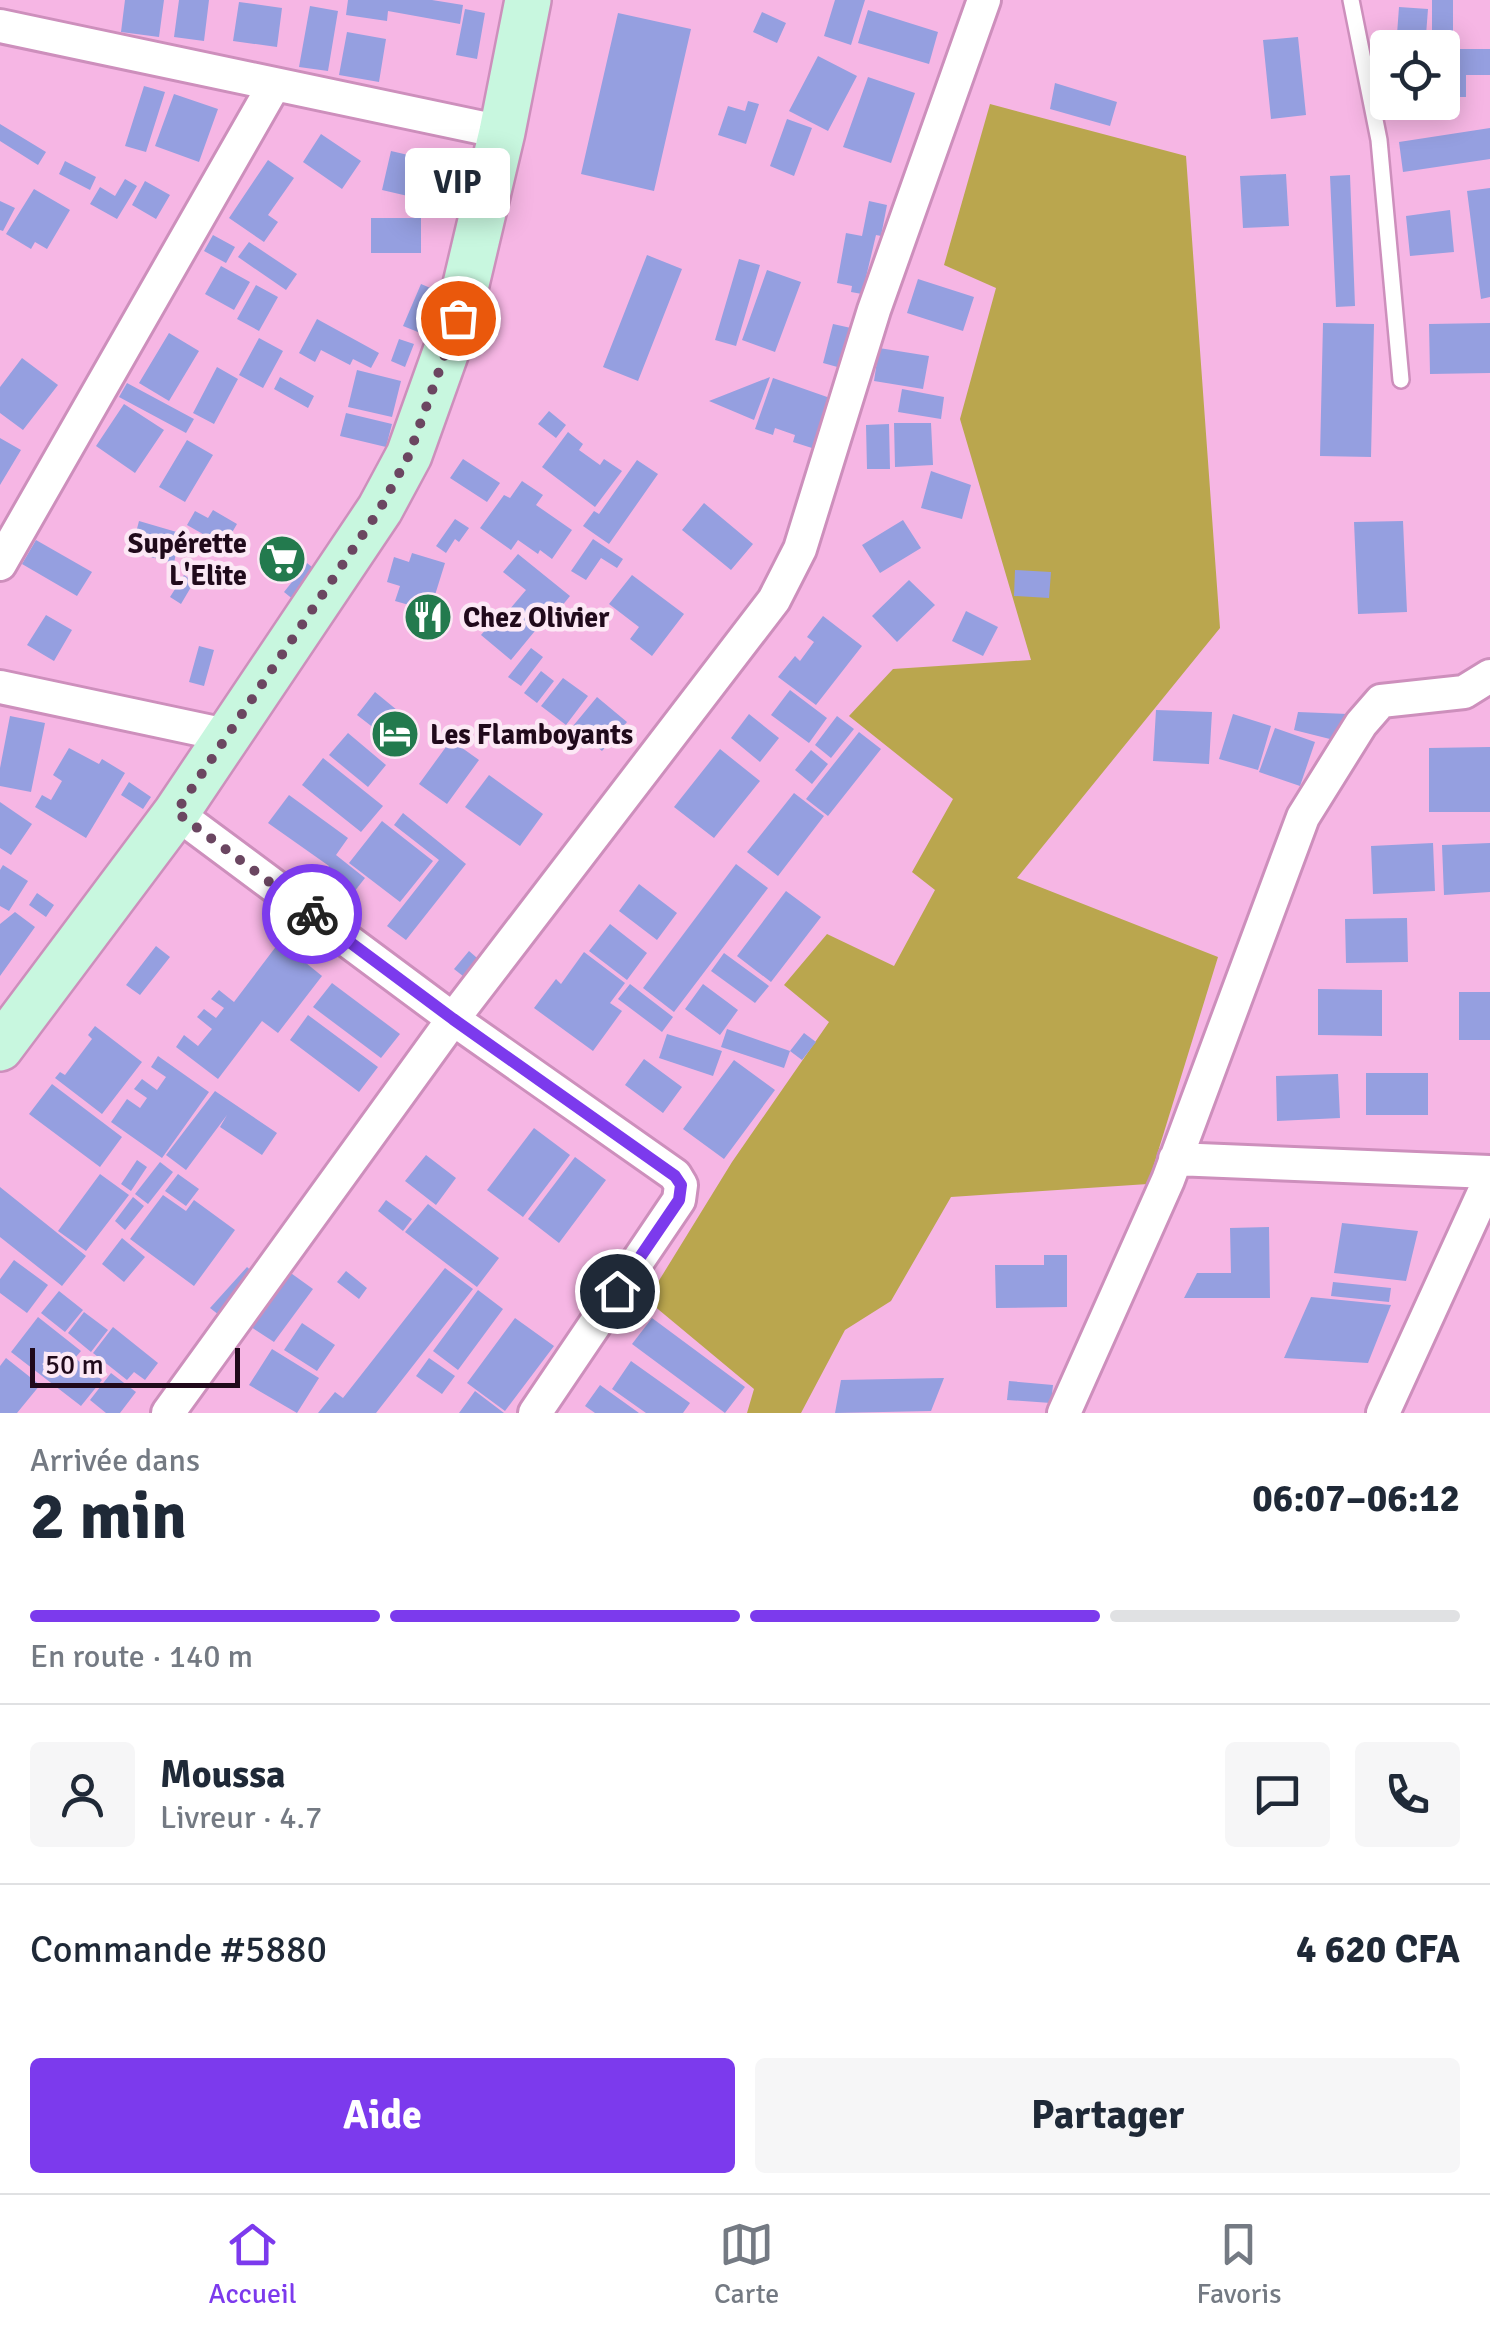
<!DOCTYPE html>
<html lang="fr">
<head>
<meta charset="utf-8">
<style>
	body { margin:0; font-family:Signika,sans-serif; background:#f6f6f7; color:#1f2937; height:100vh; display:flex; flex-direction:column; font-size:38px; white-space:nowrap }
	* { box-sizing:border-box; margin:0 }
	p { font-size:32px; color:#747a83 }
	.icon { flex:none; width:55px; height:55px; fill:none; stroke:currentColor; stroke-width:2; stroke-linecap:round; stroke-linejoin:round }
	.map { position:relative; height:1413px; overflow:hidden }
	.panel { display:flex; flex-direction:column; background:#fff; flex:1 }
	.panel>* { flex:none }
	.fabs { position:absolute; left:1370px; top:30px; display:grid; gap:20px }
	.fabs a { display:grid; place-items:center; width:90px; height:90px; border-radius:10px; background:#fff; box-shadow:0 5px 25px #0003; font-size:50px }
	.scale { position:absolute; left:30px; bottom:25px; width:210px; box-sizing:border-box; padding-left:10px; border:5px solid #200a1b; border-top:0; font-size:28px; line-height:35px; white-space:nowrap; color:#200a1b; -webkit-text-stroke:8px #fce8f5; paint-order:stroke }
	.pin { position:absolute; display:grid; place-items:center; width:85px; height:85px; color:#fff; margin:-42px; border:5px solid #fff; border-radius:50%; box-shadow:0 2px 10px #0007 }
	.courier { position:absolute; display:grid; place-items:center; width:100px; height:100px; margin:-50px; border:8px solid #7c3aed; border-radius:50%; background:#fff; color:#222; box-shadow:0 2px 12px #0007 }
	.bubble { position:absolute; height:70px; border-radius:10px; background:#fff; box-shadow:0 5px 25px #0003; font-size:32px; font-weight:800; line-height:70px; text-align:center }
	.summary em { font-style:normal; font-weight:800 }
	.summary div { display:flex; flex-direction:column-reverse }
	.summary { display:flex; align-items:center; justify-content:space-between; height:170px; padding:0 30px }
	h1 { font-size:65px; font-weight:800; line-height:75px }
	.bar { display:grid; grid-template-columns:repeat(4,1fr); gap:15px 10px; align-content:center; height:120px; padding:0 30px }
	.bar i { height:12px; border-radius:8px; background:#e0e1e3 }
	.bar .current { background:#7c3aed }
	.bar p { grid-column:span 4 }
	.line { display:flex; align-items:center; gap:25px; padding:0 30px; border-top:2px solid #e0e1e3 }
	.line div { flex:1 }
	.round { display:grid; place-items:center; flex:none; width:105px; height:105px; border-radius:10px; background:#f6f6f7 }
	.button { display:flex; gap:20px; margin-top:auto; padding:20px 30px }
	.button a { flex:1; height:115px; border-radius:10px; background:#7c3aed; color:#fff; font-size:40px; font-weight:800; line-height:115px; text-align:center }
	.button a+a { background:#f6f6f7; color:#1f2937 }
	.tab-bar { display:flex; justify-content:space-around; align-items:center; height:140px; border-top:2px solid #e0e1e3; background:#fff; font-size:28px; color:#747a83 }
	.tab-bar a { display:grid; justify-items:center; gap:5px }
	.tab-bar .current { color:#7c3aed }
	.map>svg:first-child { display:block }
	.green { fill:#baa64e }
	.building { fill:#959fe0 }
	.lines { fill:none; stroke-linecap:round; stroke-linejoin:round }
	.lane-casing { stroke:#cd8fbc; stroke-width:20 }
	.street-casing { stroke:#cd8fbc; stroke-width:38 }
	.secondary-casing { stroke:#cd8fbc; stroke-width:50 }
	.lane { stroke:#fff; stroke-width:15 }
	.street { stroke:#fff; stroke-width:32 }
	.secondary { stroke:#c8f7df; stroke-width:45 }
	.done { stroke:#6b4661; stroke-width:10; stroke-dasharray:0 18 }
	.route { stroke:#7c3aed; stroke-width:12 }
	.labels { text-anchor:middle; stroke-width:9; stroke-linejoin:round; paint-order:stroke }
	.poi-label { font-size:28px; font-weight:bold; fill:#200a1b; stroke:#fce8f5; text-anchor:start }
</style>
</head>
<body>
<div class="map">
<svg width="1490" height="1413" viewBox="0 0 1490 1413">
	<rect width="100%" height="100%" fill="#f6b6e4"/>
	<path class="green" d="M990 104 1186 156 1220 628 1017 878 1218 957 1148 1184 951 1197 891 1301 845 1330 801 1413H747L754 1389 647 1300 732 1162 829 1022 784 985 827 934 894 966 935 890 912 872 953 799 849 716 893 669 1031 660 960 419 996 288 944 265Z"/>
	<path class="building" d="M125 0H164L159 37 121 32Z
		M179 0H209L204 41 174 37Z
		M348 0H432L463 5 460 24 388 11 387 21 346 15Z
		M835 0H865L851 45 824 36Z
		M1432 0H1453V49H1490V75H1466V97H1442V48H1432Z
		M239 2 282 8 277 47 233 41Z
		M310 6 338 11 328 71 299 67Z
		M1399 7 1428 9 1425 48H1396Z
		M465 9 485 13 477 59 456 55Z
		M868 10 938 32 929 64 858 43Z
		M762 12 786 23 777 43 753 32Z
		M618 13 691 29 654 191 581 174Z
		M347 32 386 39 379 82 339 75Z
		M1298 37 1306 115 1271 119 1263 40Z
		M818 56 857 76 828 131 789 111Z
		M868 77 915 93 891 163 843 147Z
		M1055 83 1117 102 1110 126 1050 109Z
		M144 86 165 92 146 152 125 146Z
		M174 94 218 109 199 162 155 146Z
		M748 101 759 104 746 144 718 135 728 106 745 111Z
		M787 119 812 128 794 176 770 166Z
		M0 124 46 152 38 165 0 141Z
		M1490 128V159L1403 172 1399 142Z
		M321 134 361 161 342 189 303 162Z
		M391 151 447 164 438 203 382 190Z
		M268 160 294 178 268 215 278 222 264 242 229 218Z
		M65 161 96 177 90 190 59 174Z
		M1286 174 1289 226 1243 228 1240 176Z
		M1350 175 1355 306 1336 307 1330 176Z
		M125 179 137 186 117 219 90 204 100 187 115 196Z
		M145 181 170 195 156 219 132 205Z
		M1490 188V297L1481 299 1467 191Z
		M34 189 70 210 47 249 35 242 31 249 6 234Z
		M0 201 15 208 3 231 0 230Z
		M869 201 887 205 881 236 876 235 862 294 851 292 852 286 837 283 846 233 862 236Z
		M1450 210 1454 252 1410 256 1406 216Z
		M371 218H421V253H371Z
		M213 235 235 247 226 263 204 251Z
		M249 242 297 274 286 290 238 257Z
		M647 255 682 269 638 381 603 367Z
		M739 259 760 265 736 346 715 340Z
		M221 266 250 282 234 310 205 294Z
		M767 270 801 282 775 352 742 340Z
		M918 279 974 297 963 331 907 313Z
		M421 284 440 292 423 334 403 326Z
		M256 285 278 297 259 331 237 319Z
		M317 319 379 353 371 368 353 359 350 365 321 350 315 362 299 353Z
		M1323 323 1374 324 1371 457 1320 456Z
		M1490 323V373L1430 374 1429 324Z
		M833 324 851 328 841 368 823 363Z
		M169 333 199 351 169 401 139 383Z
		M259 338 283 351 263 388 239 375Z
		M399 339 414 344 405 367 391 361Z
		M879 348 929 356 923 389 874 381Z
		M22 358 58 385 23 430 0 413V387Z
		M217 367 238 379 214 424 193 413Z
		M357 370 401 381 392 417 348 407Z
		M280 377 314 396 308 408 274 389Z
		M770 377 754 420 709 401Z
		M773 378 830 398 812 448 793 442 795 435 775 428 773 435 755 429Z
		M127 383 194 419 186 433 119 397Z
		M902 389 944 397 941 419 898 412Z
		M124 404 164 430 135 473 96 446Z
		M549 411 566 425 556 438 538 424Z
		M346 413 392 424 386 447 340 436Z
		M894 423H931L933 465 895 467Z
		M889 424 890 469H867L866 425Z
		M568 432 583 444 579 450 600 465 604 459 622 471 595 507 542 467Z
		M0 438 21 450 0 485Z
		M187 440 213 455 185 502 159 487Z
		M463 459 500 483 487 502 450 478Z
		M637 460 658 474 609 544 583 526 594 511 599 514Z
		M931 471 971 485 962 519 921 508Z
		M522 481 543 495 536 505 572 530 552 559 540 550 538 554 518 540 511 550 480 528 504 495 510 498Z
		M704 503 753 544 731 570 682 530Z
		M213 510 237 524 224 546 187 525 195 511 208 518Z
		M455 519 469 528 459 542 455 539 446 553 436 546Z
		M903 520 921 548 880 573 862 545Z
		M139 521 180 533 174 563 131 552Z
		M1403 521 1407 612 1358 614 1354 522Z
		M593 539 623 559 617 568 601 558 586 580 571 571Z
		M36 540 92 572 77 596 22 564Z
		M412 553 445 563 430 611 395 601 400 586 387 582 394 557 409 562Z
		M518 554 570 596 557 612 553 609 511 660 481 635 494 620 498 623 526 590 503 572Z
		M307 563 328 580 305 609 284 592Z
		M1015 570 1051 572 1049 598 1014 596Z
		M184 575 194 582 181 604 170 597Z
		M632 575 684 614 652 656 630 639 639 627 609 604Z
		M909 580 935 605 897 642 872 616Z
		M966 611 998 627 983 656 952 641Z
		M46 615 72 630 54 661 27 645Z
		M823 616 862 646 816 705 778 677 795 656 800 661 814 642 807 637Z
		M199 646 214 650 204 686 189 682Z
		M531 648 543 657 521 686 508 677Z
		M541 671 554 681 537 703 524 693Z
		M563 678 588 696 566 725 541 706Z
		M790 690 827 718 809 743 771 715Z
		M375 692 414 724 397 746 357 715Z
		M597 697 627 722 602 751 573 726Z
		M1156 710 1212 712 1209 764 1153 761Z
		M1298 712 1348 714 1334 740 1294 730Z
		M749 714 779 738 760 762 731 738Z
		M1233 714 1271 726 1258 770 1219 759Z
		M10 716 45 723 31 792 0 786V768Z
		M837 716 854 729 831 758 815 745Z
		M1275 728 1315 742 1300 786 1259 772Z
		M859 732 881 749 828 816 806 799Z
		M348 733 386 765 368 787 329 755Z
		M451 740 479 760 447 804 419 784Z
		M1490 747V812H1429V748Z
		M69 748 99 764 102 759 125 773 86 838 35 807 42 795 51 800 62 781 53 775Z
		M720 749 760 781 714 838 674 807Z
		M811 750 828 764 812 784 795 770Z
		M323 758 383 806 361 832 302 785Z
		M489 775 543 814 520 846 465 807Z
		M129 782 151 797 143 809 121 795Z
		M794 793 824 816 778 876 747 852Z
		M289 795 348 838 336 855 365 878 354 892 326 870 329 866 268 823Z
		M0 802 32 824 11 855 0 848Z
		M403 813 466 864 406 940 387 926 439 860 394 825Z
		M382 821 433 861 400 902 349 863Z
		M1433 843 1435 891 1373 894 1371 846Z
		M1490 843V892L1444 895 1442 845Z
		M736 864 768 888 674 1012 643 988Z
		M3 865 28 881 9 911 0 906V870Z
		M639 884 677 913 657 940 619 911Z
		M786 891 821 917 771 982 737 956Z
		M37 893 54 905 46 917 29 905Z
		M15 912 35 927 0 976V924Z
		M1407 918 1408 962 1346 963 1345 919Z
		M610 924 647 953 627 980 589 951Z
		M287 932 314 952 306 963 322 976 278 1033 262 1021 218 1079 176 1047 184 1035 198 1046 212 1029 197 1017 204 1009 216 1018 224 1008 211 999 219 990 234 1002Z
		M156 946 170 957 140 995 126 985Z
		M469 951 483 963 468 980 454 969Z
		M584 952 625 983 610 1003 622 1011 593 1051 534 1008 556 979 561 984Z
		M724 953 769 986 755 1003 711 971Z
		M332 983 400 1034 381 1058 313 1007Z
		M630 984 673 1017 662 1032 618 999Z
		M703 984 738 1010 720 1035 685 1009Z
		M1318 989 1382 990V1036L1318 1035Z
		M1459 992H1490V1040H1459Z
		M308 1015 378 1067 359 1092 290 1040Z
		M95 1026 142 1062 102 1114 55 1078 60 1072 65 1075 92 1039 88 1035Z
		M727 1029 790 1051 804 1033 816 1042 802 1060 790 1051 784 1068 721 1047Z
		M667 1034 722 1051 713 1076 659 1058Z
		M158 1056 209 1092 162 1158 111 1122 127 1099 140 1108 147 1098 134 1089 142 1079 157 1090 166 1077 151 1067Z
		M644 1059 682 1087 663 1113 625 1085Z
		M734 1060 775 1090 724 1159 683 1129Z
		M1366 1073H1428V1115H1366Z
		M1338 1074 1340 1118 1277 1121 1276 1076Z
		M52 1084 122 1137 100 1167 29 1114Z
		M215 1091 277 1133 262 1155 220 1127 227 1115 186 1170 166 1155Z
		M534 1128 570 1155 523 1217 487 1190Z
		M426 1155 456 1178 436 1205 405 1181Z
		M575 1157 606 1180 559 1243 528 1219Z
		M137 1160 147 1167 131 1191 121 1184Z
		M160 1162 173 1172 148 1204 135 1194Z
		M100 1174 129 1195 86 1251 58 1231Z
		M178 1174 199 1189 186 1206 165 1191Z
		M0 1187 86 1256 62 1286 0 1237Z
		M163 1195 186 1211 194 1200 235 1230 194 1286 130 1239Z
		M133 1197 144 1206 125 1230 115 1221Z
		M386 1200 412 1219 403 1231 378 1211Z
		M428 1204 499 1258 477 1287 405 1232Z
		M1342 1223 1418 1231 1406 1281 1334 1273Z
		M1269 1227 1270 1298H1184L1197 1273H1231L1230 1228Z
		M122 1238 145 1257 124 1282 102 1264Z
		M1044 1255H1067V1307L996 1308 995 1265H1044Z
		M14 1260 48 1285 27 1313 0 1293V1279Z
		M247 1267 256 1275 219 1315 210 1308Z
		M445 1268 473 1289 376 1413H318L335 1392 343 1398Z
		M288 1271 313 1289 274 1342 251 1327Z
		M346 1271 367 1288 359 1299 337 1282Z
		M1333 1282 1391 1288 1389 1302 1331 1296Z
		M478 1290 503 1309 458 1370 433 1351Z
		M59 1291 83 1310 65 1332 41 1313Z
		M1311 1297 1391 1305 1368 1363 1284 1358Z
		M84 1312 108 1330 91 1352 68 1333Z
		M38 1317 81 1351 75 1358 102 1380 81 1406 11 1352Z
		M515 1318 554 1346 505 1411 467 1383Z
		M652 1318 745 1387 725 1413 632 1344Z
		M302 1323 335 1345 317 1371 284 1350Z
		M113 1327 158 1363 145 1380 134 1372 127 1380 93 1353Z
		M272 1349 319 1378 297 1413 249 1385Z
		M6 1358 40 1385 17 1413H0V1366Z
		M429 1358 455 1376 442 1394 416 1376Z
		M631 1361 690 1403 683 1413H646L612 1389Z
		M111 1373 136 1392 120 1413H106L90 1400Z
		M944 1378 931 1411 835 1413 841 1380Z
		M1009 1381 1053 1385 1051 1403 1007 1400Z
		M600 1385 639 1413H595L585 1406Z
		M475 1391 504 1413H459Z"/>
	<g class="lines">
		<g class="lane-casing">
			<path id="lane" d="M1351 0 1379 140 1401 380"/>
		</g>
		<g class="street-casing">
			<path id="street" d="M0 26 502 132
				M0 564 274 85
				M0 687 226 735
				M176 813 453 1019 675 1175 681 1185 679 1200 535 1413
				M1175 1159 1490 1172
				M168 1413 453 1019 774 600 800 549 874 310 984 0
				M1064 1413 1168 1180 1303 817 1361 724 1381 701 1464 692 1490 676
				M1383 1413 1490 1179"/>
		</g>
		<g class="secondary-casing">
			<path id="secondary" d="M0 1048 176 813 380 509 409 455 458 318 502 132 528 0"/>
		</g>
		<use href="#lane" class="lane"/>
		<use href="#street" class="street"/>
		<use href="#secondary" class="secondary"/>
	</g>
	<g class="lines">
		<path class="done" d="M312 914 176 812 380 509 409 455 458 318"/>
		<path class="route" d="M312 914 453 1019 675 1176 681 1185 679 1200 617 1291"/>
	</g>
	<defs>
		<g id="supermarket-disc" transform="scale(2.5)"><circle r="9.5" fill="#237a4e" stroke="#fce8f5"/><path d="M-6-5.5h2.5l.6 2H6L4.5 2H-2.5L-4.4-4H-6ZM-1.5 3.2a1.3 1.3 0 1 0 .1 0ZM3 3.2a1.3 1.3 0 1 0 .1 0Z" fill="#fff"/></g>
		<g id="restaurant-disc" transform="scale(2.5)"><circle r="9.5" fill="#237a4e" stroke="#fce8f5"/><path d="M-5-6h1v4h1v-4h1v4h1v-4h1v5L-1.5 .5V6h-2V.5L-5-1ZM5-6V6H3V1.5H1.5Q1.5-4 5-6Z" fill="#fff"/></g>
		<g id="hotel-disc" transform="scale(2.5)"><circle r="9.5" fill="#237a4e" stroke="#fce8f5"/><path d="M-6-4.5h1.5V1H6V5H4.5V3h-9V5H-6ZM-4 0a1.8 1.8 0 1 1 3.6 0ZM.5 0V-2.5h3Q6-2.5 6 0Z" fill="#fff"/></g>
	</defs>
	<g fill-rule="evenodd">
		<use href="#supermarket-disc" x="282" y="559"/>
		<use href="#restaurant-disc" x="428" y="617"/>
		<use href="#hotel-disc" x="395" y="734"/>
	</g>
	<g class="labels">
		<g class="poi-label">
			<text x="247" y="553" text-anchor="end">Supérette<tspan x="247" dy="32">L'Elite</tspan></text>
			<text x="463" y="627">Chez Olivier</text>
			<text x="430" y="744">Les Flamboyants</text>
		</g>
	</g>
</svg>
<div class="fabs">
<a><svg class="icon" aria-label="locate" viewBox="0 0 24 24"><circle cx="12" cy="12" r="6"/><path d="M12 2v4M12 18v4M2 12h4M18 12h4"/></svg></a>
</div>
<div class="scale">50 m</div>
<div class="pin" style="left:458px;top:318px;background:#ea580c"><svg class="icon" aria-label="bag" viewBox="0 0 24 24"><path d="M5 8h14l-1 12H6zM9 8a3 3 0 0 1 6 0"/></svg></div>
<div class="pin" style="left:617px;top:1291px;background:#1f2937"><svg class="icon" aria-label="home" viewBox="0 0 24 24"><path d="M3 11l9-7 9 7M6 9v11h12V9"/></svg></div>
<div class="courier" style="left:312px;top:914px"><svg class="icon" aria-label="bike" viewBox="0 0 24 24"><circle cx="6" cy="16" r="4"/><circle cx="18" cy="16" r="4"/><path d="M6 16l4-8h5l3 8M10 8l3 8H6M13 5h3"/></svg></div>
<div class="bubble" style="left:405px;top:148px;width:105px">VIP</div>
</div>
<section class="panel">
<div class="summary"><div><h1>2 min</h1><p>Arrivée dans</p></div><em>06:07–06:12</em></div>
<div class="bar"><i class="current"></i><i class="current"></i><i class="current"></i><i></i><p>En route · 140 m</p></div>
<div class="line" style="height:180px"><a class="round"><svg class="icon" aria-label="person" viewBox="0 0 24 24"><circle cx="12" cy="8" r="4"/><path d="M4 21q1-7 8-7t8 7"/></svg></a><div><b>Moussa</b><p>Livreur · 4.7</p></div><a class="round"><svg class="icon" aria-label="chat" viewBox="0 0 24 24"><path d="M4 5h16v11H9l-5 4z"/></svg></a><a class="round"><svg class="icon" aria-label="phone" viewBox="0 0 24 24"><path d="M5 4h4l2 5-3 2q2 4 5 5l2-3 5 2v4C11 20 4 13 5 4z"/></svg></a></div>
<div class="line" style="height:130px"><div>Commande #5880</div><b>4 620 CFA</b></div>
<div class="button"><a>Aide</a><a>Partager</a></div>
</section>
<nav class="tab-bar">
<a class="current"><svg class="icon" aria-label="home" viewBox="0 0 24 24"><path d="M3 11l9-7 9 7M6 9v11h12V9"/></svg>Accueil</a>
<a><svg class="icon" aria-label="map" viewBox="0 0 24 24"><path d="M3 6l6-2 6 2 6-2v14l-6 2-6-2-6 2zM9 4v14M15 6v14"/></svg>Carte</a>
<a><svg class="icon" aria-label="saved" viewBox="0 0 24 24"><path d="M7 4h10v16l-5-4-5 4z"/></svg>Favoris</a>
</nav>
</body>
</html>
